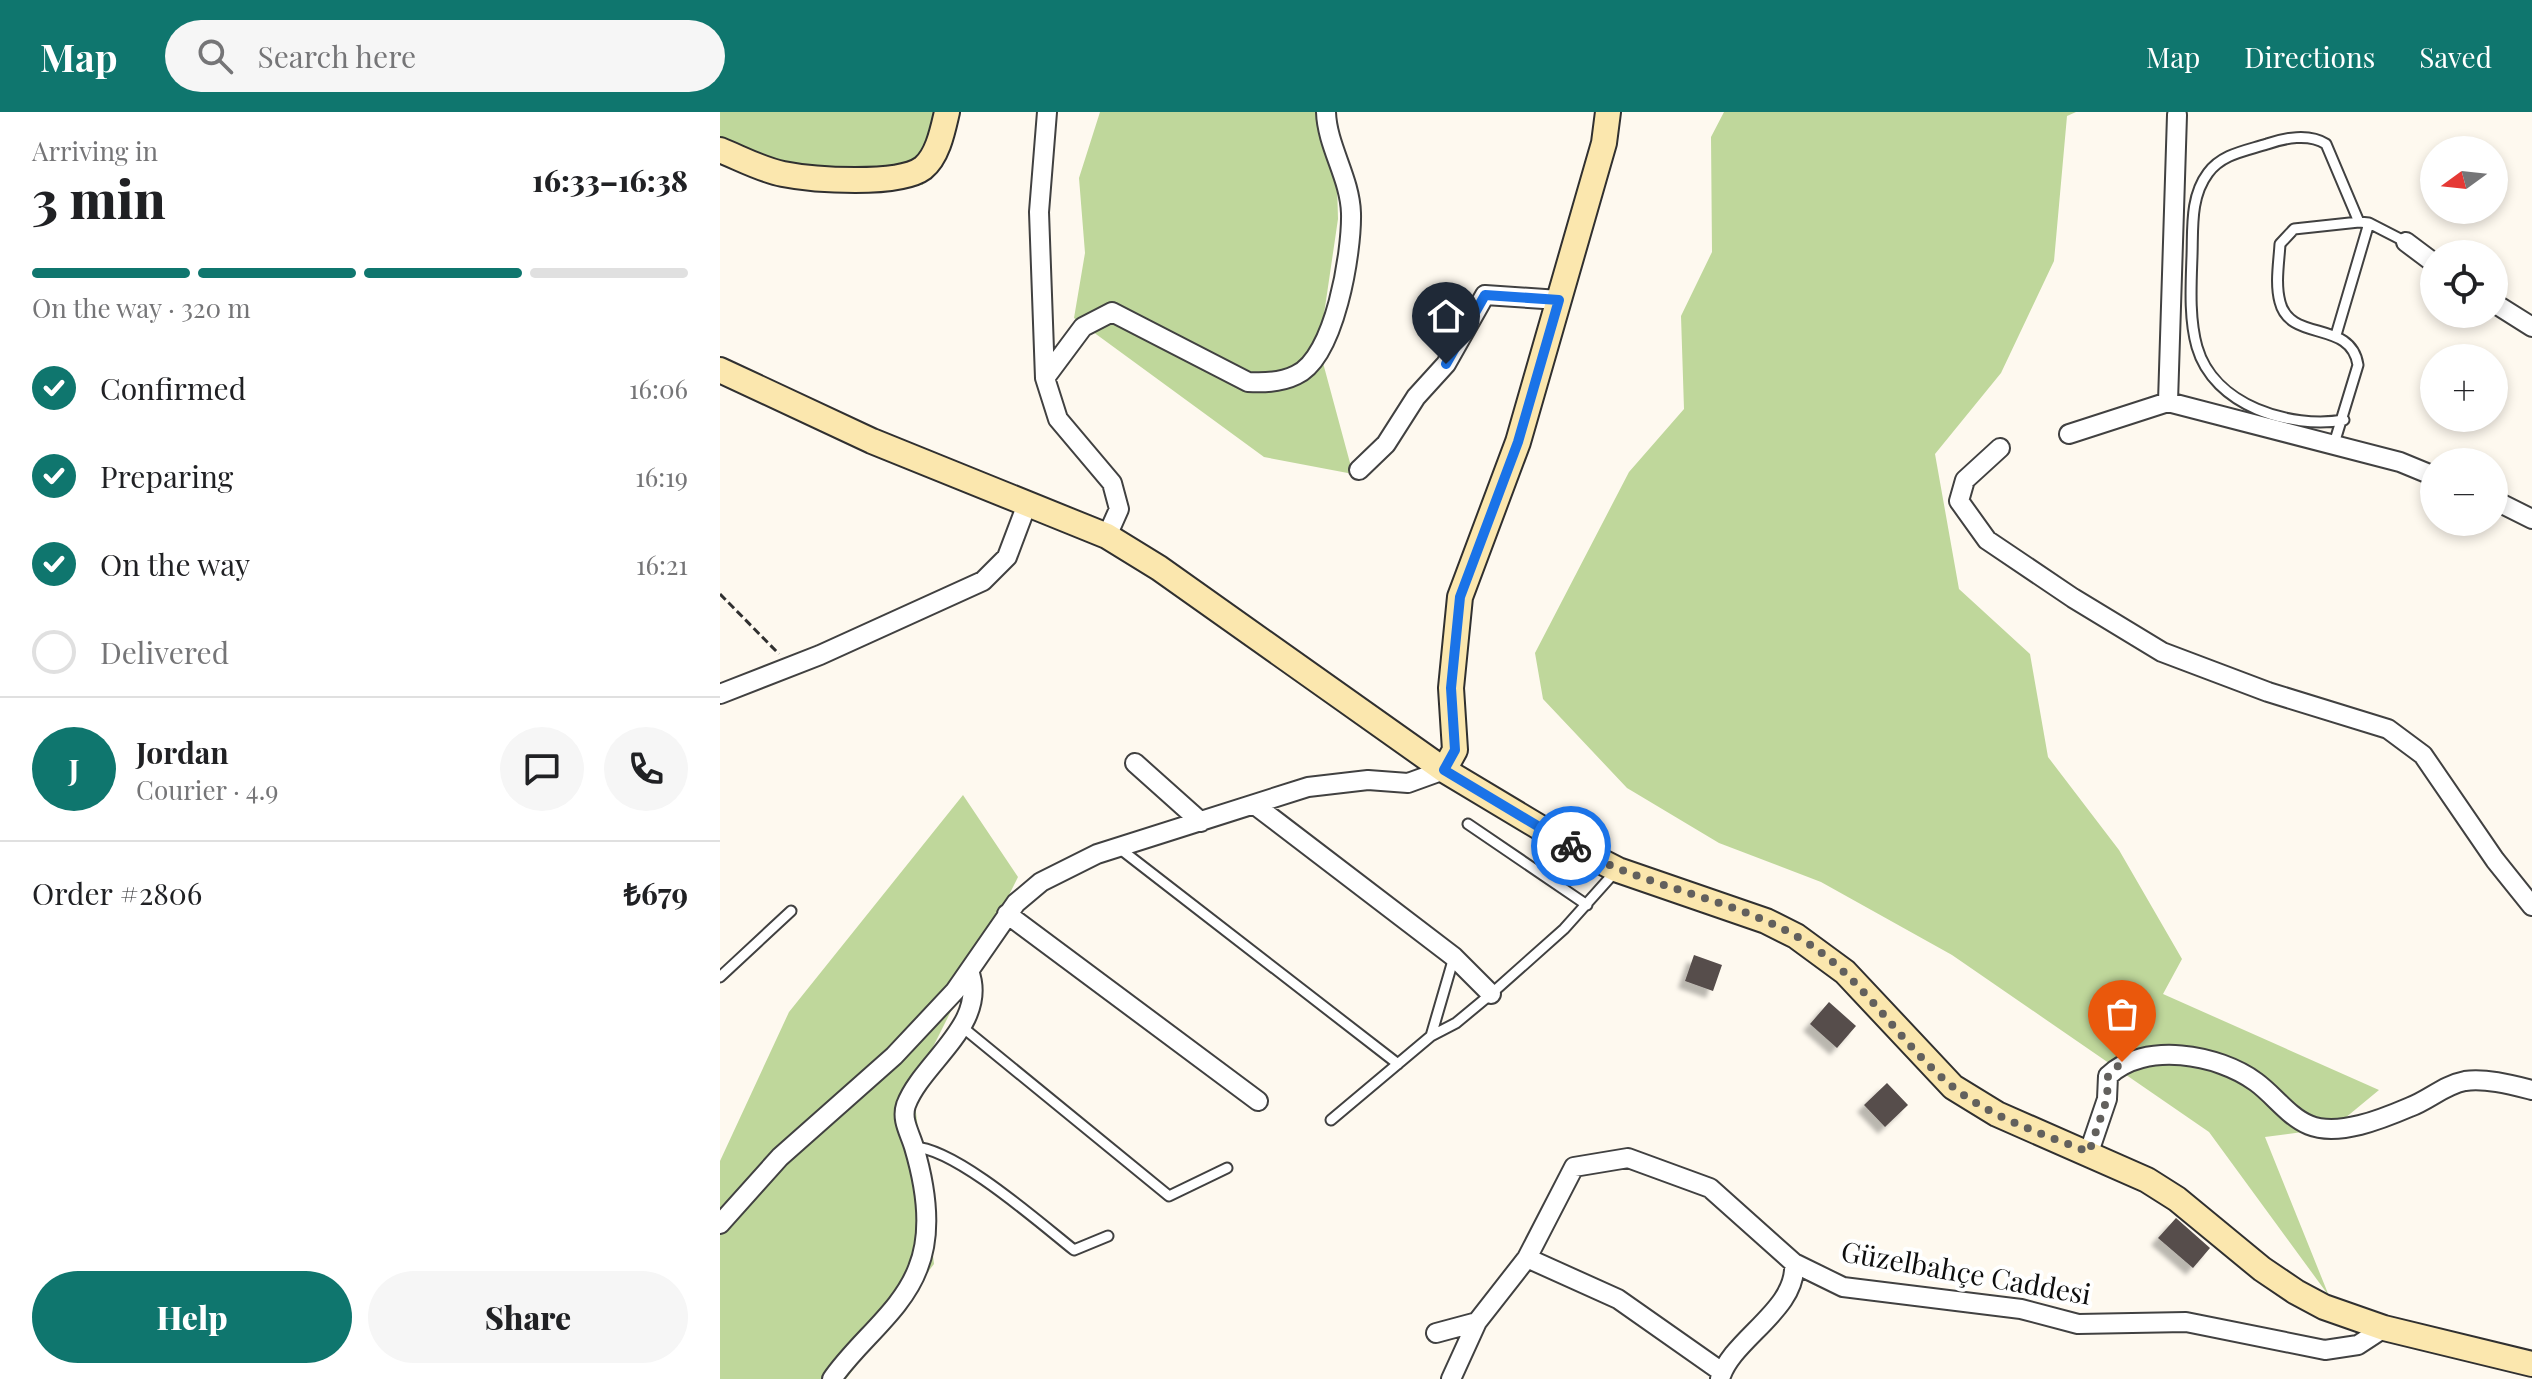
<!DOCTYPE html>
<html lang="en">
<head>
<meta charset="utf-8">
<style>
	body { margin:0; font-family:"Playfair Display",serif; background:#f6f6f6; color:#202124; height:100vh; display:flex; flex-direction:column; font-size:30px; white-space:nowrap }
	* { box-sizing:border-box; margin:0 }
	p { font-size:26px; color:#757577 }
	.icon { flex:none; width:44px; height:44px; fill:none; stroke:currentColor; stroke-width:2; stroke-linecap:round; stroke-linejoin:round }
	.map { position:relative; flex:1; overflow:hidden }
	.drawer { display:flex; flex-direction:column; background:#fff; width:720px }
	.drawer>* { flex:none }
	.needle { width:52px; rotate:255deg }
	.fabs { position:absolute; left:1700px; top:24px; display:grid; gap:16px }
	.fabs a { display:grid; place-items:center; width:88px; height:88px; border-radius:50%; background:#fff; box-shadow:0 4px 12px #0003; font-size:40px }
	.pin { position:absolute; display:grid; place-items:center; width:68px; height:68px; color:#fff; margin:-82px -34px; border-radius:50% 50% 50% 0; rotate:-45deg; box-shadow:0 0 8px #0007 }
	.pin .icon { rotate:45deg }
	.courier { position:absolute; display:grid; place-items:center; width:80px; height:80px; margin:-40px; border:6px solid #1a73e8; border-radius:50%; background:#fff; color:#222; box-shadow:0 2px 10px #0007 }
	.head em { font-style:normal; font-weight:800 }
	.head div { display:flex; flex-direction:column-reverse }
	.head { display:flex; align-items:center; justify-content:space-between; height:136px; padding:0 32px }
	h1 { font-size:52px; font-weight:800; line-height:60px }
	.bar { display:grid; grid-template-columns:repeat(4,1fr); gap:12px 8px; align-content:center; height:96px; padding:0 32px }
	.bar i { height:10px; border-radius:6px; background:#e0e0e0 }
	.bar .selected { background:#0f766e }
	.bar p { grid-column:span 4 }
	.line { display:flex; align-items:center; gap:20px; padding:0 32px; border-top:2px solid #e0e0e0 }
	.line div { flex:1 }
	.round { display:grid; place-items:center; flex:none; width:84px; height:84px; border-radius:42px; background:#f6f6f6 }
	ol { padding:0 32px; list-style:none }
	li { display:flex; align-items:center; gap:24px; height:88px }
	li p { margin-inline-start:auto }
	li .icon { padding:8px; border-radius:50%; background:#0f766e; color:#fff; stroke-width:4 }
	li:last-child { color:#757577 }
	li i { width:44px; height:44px; border:4px solid #e0e0e0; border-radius:50% }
	.primary-button { display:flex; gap:16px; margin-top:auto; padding:16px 32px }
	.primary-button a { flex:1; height:92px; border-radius:48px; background:#0f766e; color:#fff; font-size:32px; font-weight:800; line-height:92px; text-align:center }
	.primary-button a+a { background:#f6f6f6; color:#202124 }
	header { display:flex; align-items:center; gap:48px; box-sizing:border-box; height:112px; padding:0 40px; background:#0f766e; color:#fff }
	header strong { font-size:38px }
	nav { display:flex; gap:44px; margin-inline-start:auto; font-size:28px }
	.search { width:560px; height:72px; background:#f6f6f6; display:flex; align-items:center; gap:20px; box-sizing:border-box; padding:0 28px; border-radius:44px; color:#757577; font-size:30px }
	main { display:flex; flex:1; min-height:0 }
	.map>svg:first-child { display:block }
	.forest { fill:#bfd79b }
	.building { fill:#564d4b; filter:url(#shadow) }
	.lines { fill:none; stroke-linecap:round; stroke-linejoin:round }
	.lane-casing { stroke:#414141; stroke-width:13 }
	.street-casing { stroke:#414141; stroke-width:22 }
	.secondary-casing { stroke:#303030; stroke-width:28 }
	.path { stroke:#303030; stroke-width:3; stroke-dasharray:8 4; stroke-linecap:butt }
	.lane { stroke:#fff; stroke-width:9 }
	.street { stroke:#fff; stroke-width:18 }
	.secondary { stroke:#fbe7ae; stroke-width:24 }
	.done { stroke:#62605d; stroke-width:8; stroke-dasharray:0 14.4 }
	.route { stroke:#1a73e8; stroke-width:10 }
	.labels { text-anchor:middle; stroke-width:8; stroke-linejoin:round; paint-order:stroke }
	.street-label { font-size:28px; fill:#0e0e0e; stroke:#fff }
</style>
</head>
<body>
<header>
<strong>Map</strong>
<div class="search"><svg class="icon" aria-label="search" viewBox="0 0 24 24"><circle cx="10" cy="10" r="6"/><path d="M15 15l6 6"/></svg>Search here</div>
<nav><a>Map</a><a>Directions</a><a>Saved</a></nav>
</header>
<main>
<section class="drawer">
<div class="head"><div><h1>3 min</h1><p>Arriving in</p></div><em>16:33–16:38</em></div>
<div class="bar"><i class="selected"></i><i class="selected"></i><i class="selected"></i><i></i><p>On the way · 320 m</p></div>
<ol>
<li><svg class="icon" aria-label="check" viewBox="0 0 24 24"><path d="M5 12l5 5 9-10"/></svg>Confirmed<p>16:06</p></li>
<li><svg class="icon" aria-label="check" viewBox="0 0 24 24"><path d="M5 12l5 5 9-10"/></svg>Preparing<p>16:19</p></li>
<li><svg class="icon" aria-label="check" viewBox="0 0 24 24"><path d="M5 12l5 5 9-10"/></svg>On the way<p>16:21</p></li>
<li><i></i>Delivered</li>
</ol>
<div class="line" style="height:144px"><b class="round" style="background:#0f766e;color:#fff">J</b><div><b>Jordan</b><p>Courier · 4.9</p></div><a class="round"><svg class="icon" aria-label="chat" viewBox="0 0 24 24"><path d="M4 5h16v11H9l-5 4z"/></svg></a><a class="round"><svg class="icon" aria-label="phone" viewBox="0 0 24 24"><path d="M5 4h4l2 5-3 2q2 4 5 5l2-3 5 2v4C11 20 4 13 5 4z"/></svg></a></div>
<div class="line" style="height:104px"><div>Order #2806</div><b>₺679</b></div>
<div class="primary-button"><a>Help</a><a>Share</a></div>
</section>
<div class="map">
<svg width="1812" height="1267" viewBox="0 0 1812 1267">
	<defs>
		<filter id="shadow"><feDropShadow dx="-7" dy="7" stdDeviation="2" flood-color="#0004"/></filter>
	</defs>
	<rect width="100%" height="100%" fill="#fef9ef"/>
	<path class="forest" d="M0 0H220L203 73 0 41Z
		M380 0H615L618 107 599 236 633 362 544 345 354 206 365 141 359 66Z
		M1004 0H1356L1347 4 1334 149 1281 261 1215 342 1239 477 1310 542 1328 645 1399 738 1462 847 1443 882 1659 978 1613 1016 1545 1025 1609 1184 1489 1020 1232 843 1101 770 999 731 907 676 823 587 815 541 909 360 964 297 961 204 992 140 991 25Z
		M243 683 298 765 193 975 214 1152 126 1267H0V1049L69 900Z"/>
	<path class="building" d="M974 843 1002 853 993 879 965 869Z
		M1109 890 1136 914 1117 936 1090 912Z
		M1167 971 1188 993 1165 1015 1144 993Z
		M1456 1106 1490 1136 1473 1156 1438 1126Z"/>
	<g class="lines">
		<g class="lane-casing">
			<path id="lane" d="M1616 223 1649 111
				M1624 308C1570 317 1494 294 1477 235 1469 207 1471 173 1472 144 1473 116 1470 85 1488 61 1502 42 1525 39 1547 32 1564 26 1589 21 1606 32L1639 110
				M1613 335 1638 253C1631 207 1570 231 1560 190 1555 172 1559 150 1560 132L1574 117 1639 110 1649 111 1686 130
				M748 712 867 793
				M399 736 678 952
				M0 865 71 799
				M241 914 449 1084 507 1056
				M711 924 734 845
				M611 1008 711 924 736 911 771 882 844 817 895 760
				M194 1035C235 1036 320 1111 354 1138L388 1124"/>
		</g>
		<g class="street-casing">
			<path id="street" d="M327 0 319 100 325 266 338 307 392 371 399 397 387 424
				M1457 3 1448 290 1680 350 1714 364
				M1686 130 1714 151
				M1774 191 1812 215
				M325 266 363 215 392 200 528 270C543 271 562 270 576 263 615 246 632 140 631 101 630 66 607 34 606 0
				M1349 322 1448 290
				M1280 336 1245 368 1239 389 1267 428 1353 486 1442 540 1548 580 1668 617 1703 643 1775 748 1812 794
				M639 358 666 332 696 285 726 252 765 183 839 188
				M1774 388 1812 407
				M0 582 100 543 263 469 287 445 307 392
				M415 651 481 710
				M535 693 734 845 771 882
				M287 802 538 989
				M1369 1040 1387 987 1388 964C1424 929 1498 942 1536 970 1554 983 1569 1005 1589 1013 1618 1025 1662 1007 1690 995 1709 988 1724 973 1745 969 1766 966 1792 973 1812 978
				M0 1112 60 1045 174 944 235 879 296 791 321 770 377 742 588 675 648 668 688 671 724 658
				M807 1146 898 1187 1002 1260
				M716 1221 757 1210
				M112 1267C138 1229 182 1199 198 1156 213 1119 205 1072 194 1035 190 1021 181 1008 186 993 202 950 269 912 249 859
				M731 1267 757 1210 807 1146 854 1055 908 1046 990 1076 1074 1151 1123 1175 1301 1197 1358 1212 1466 1210 1605 1238 1638 1233 1664 1216
				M1000 1267C1011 1227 1078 1198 1074 1151"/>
		</g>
		<g class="secondary-casing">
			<path id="secondary" d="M0 38C20 46 42 58 63 62 93 68 179 74 203 56 218 44 223 17 227 0
				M0 258 152 329 387 424 439 456 724 658 849 733 898 758 1046 809 1076 824 1125 860 1233 975 1277 1002 1427 1068 1457 1087 1542 1157 1576 1180 1604 1195 1664 1216 1812 1252
				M724 658 735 638 731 576 740 485 798 330 884 31 888 0"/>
		</g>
		<path class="path" d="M0 482 59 542"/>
		<use href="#lane" class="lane"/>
		<use href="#street" class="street"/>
		<use href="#secondary" class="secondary"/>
	</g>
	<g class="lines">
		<path class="done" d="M851 734C922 775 1006 784 1076 824 1142 861 1176 929 1233 975 1272 1006 1323 1022 1369 1040L1387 987 1388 964 1402 950"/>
		<path class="route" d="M726 252 765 183 839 188 798 330 740 485 731 576 735 638 724 658 851 734"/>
	</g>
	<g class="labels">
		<g class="street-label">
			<text transform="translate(1246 1161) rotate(10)" y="10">Güzelbahçe Caddesi</text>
		</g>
	</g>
</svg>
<div class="fabs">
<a><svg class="needle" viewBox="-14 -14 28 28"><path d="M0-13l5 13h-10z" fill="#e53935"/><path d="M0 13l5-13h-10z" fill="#757577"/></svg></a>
<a><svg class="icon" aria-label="locate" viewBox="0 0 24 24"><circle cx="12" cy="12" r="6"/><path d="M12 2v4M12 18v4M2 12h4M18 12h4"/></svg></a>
<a>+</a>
<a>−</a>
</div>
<div class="pin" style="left:1402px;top:950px;background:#ea580c"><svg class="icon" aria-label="bag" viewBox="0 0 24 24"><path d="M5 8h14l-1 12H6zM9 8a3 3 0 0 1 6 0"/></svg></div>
<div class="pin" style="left:726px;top:252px;background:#1f2937"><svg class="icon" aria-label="home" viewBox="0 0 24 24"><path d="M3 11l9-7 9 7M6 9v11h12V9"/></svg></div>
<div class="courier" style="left:851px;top:734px"><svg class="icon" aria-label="bike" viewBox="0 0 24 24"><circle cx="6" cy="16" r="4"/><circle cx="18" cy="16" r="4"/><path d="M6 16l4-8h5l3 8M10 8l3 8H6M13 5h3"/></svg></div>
</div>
</main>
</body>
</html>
